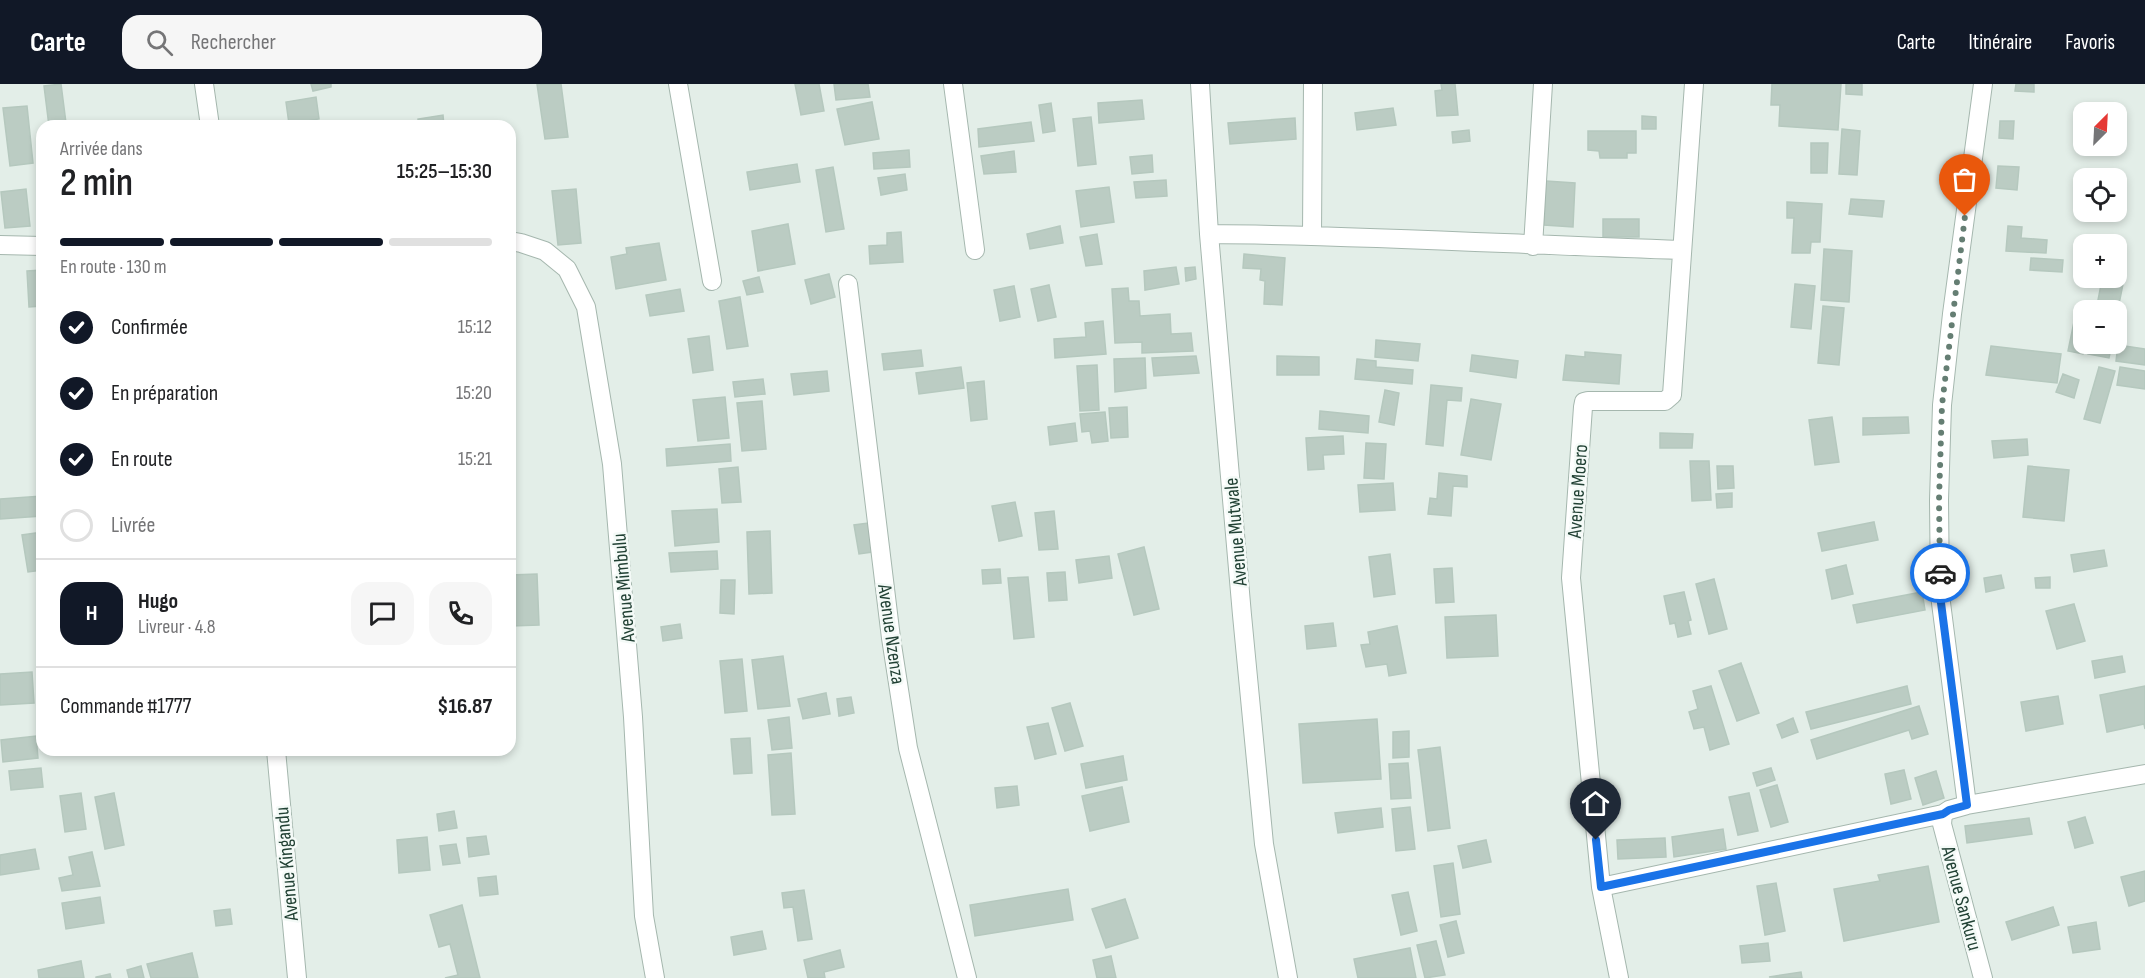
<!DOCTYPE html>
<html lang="fr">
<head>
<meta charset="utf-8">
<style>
	body { margin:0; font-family:"Sofia Sans Condensed",sans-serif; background:#f6f6f6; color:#202124; height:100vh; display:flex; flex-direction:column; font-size:22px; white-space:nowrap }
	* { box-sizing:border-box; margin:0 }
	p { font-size:20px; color:#757577 }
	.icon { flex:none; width:33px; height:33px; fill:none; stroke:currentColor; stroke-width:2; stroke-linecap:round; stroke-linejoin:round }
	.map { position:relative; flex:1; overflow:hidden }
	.drawer { position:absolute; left:36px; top:36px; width:480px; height:636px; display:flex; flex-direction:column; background:#fff; border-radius:18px; box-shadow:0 3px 9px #0003 }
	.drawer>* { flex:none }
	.needle { width:39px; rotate:24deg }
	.tools { position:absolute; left:2073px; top:18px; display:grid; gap:12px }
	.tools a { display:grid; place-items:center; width:54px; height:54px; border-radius:12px; background:#fff; box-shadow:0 3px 9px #0003; font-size:30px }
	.pin { position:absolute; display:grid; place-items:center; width:51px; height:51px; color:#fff; margin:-62px -26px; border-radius:50% 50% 50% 0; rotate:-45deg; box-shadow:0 0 6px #0007 }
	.pin .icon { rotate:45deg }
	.courier { position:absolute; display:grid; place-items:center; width:60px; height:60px; margin:-30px; border:4px solid #1a73e8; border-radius:50%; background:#fff; color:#222; box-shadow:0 2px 8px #0007 }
	.head em { font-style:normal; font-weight:600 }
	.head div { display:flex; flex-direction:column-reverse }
	.head { display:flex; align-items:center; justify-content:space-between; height:102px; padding:0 24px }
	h1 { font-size:39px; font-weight:600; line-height:45px }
	.bar { display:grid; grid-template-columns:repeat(4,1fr); gap:9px 6px; align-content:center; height:72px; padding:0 24px }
	.bar i { height:8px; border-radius:4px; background:#e0e0e0 }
	.bar .active { background:#111827 }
	.bar p { grid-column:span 4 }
	.line { display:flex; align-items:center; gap:15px; padding:0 24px; border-top:2px solid #e0e0e0 }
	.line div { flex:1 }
	.round { display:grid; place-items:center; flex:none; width:63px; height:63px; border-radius:18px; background:#f6f6f6 }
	ol { padding:0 24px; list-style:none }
	li { display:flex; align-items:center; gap:18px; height:66px }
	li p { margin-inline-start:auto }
	li .icon { padding:6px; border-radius:50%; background:#111827; color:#fff; stroke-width:4 }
	li:last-child { color:#757577 }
	li i { width:33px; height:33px; border:3px solid #e0e0e0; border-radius:50% }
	header { display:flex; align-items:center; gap:36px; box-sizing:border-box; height:84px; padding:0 30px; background:#111827; color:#fff }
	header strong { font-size:28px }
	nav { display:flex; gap:33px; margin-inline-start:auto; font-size:21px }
	.search { width:420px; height:54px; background:#f6f6f6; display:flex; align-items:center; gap:15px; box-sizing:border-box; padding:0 21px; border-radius:18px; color:#757577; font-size:22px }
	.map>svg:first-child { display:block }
	.building { fill:#bbccc3; stroke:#b5c8be; stroke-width:1.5 }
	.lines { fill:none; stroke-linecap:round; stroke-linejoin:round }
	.street-casing { stroke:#a5b7ae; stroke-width:20 }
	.street { stroke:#fff; stroke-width:18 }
	.done { stroke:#657e73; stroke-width:6; stroke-dasharray:0 10.8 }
	.route { stroke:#1a73e8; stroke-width:8 }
	.labels { text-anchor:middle; stroke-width:5; stroke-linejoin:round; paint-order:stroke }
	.street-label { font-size:20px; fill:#214134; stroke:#f4faf7 }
</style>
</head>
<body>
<header>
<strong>Carte</strong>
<div class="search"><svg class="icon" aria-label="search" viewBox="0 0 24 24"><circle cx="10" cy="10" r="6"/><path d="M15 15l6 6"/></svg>Rechercher</div>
<nav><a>Carte</a><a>Itinéraire</a><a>Favoris</a></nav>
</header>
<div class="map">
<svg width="2145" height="894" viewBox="0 0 2145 894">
	<rect width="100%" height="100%" fill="#e3eee8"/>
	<path class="building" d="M61 0 66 39 49 42 44 2Z
		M311 0H331V3L313 7Z
		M537 0H561L568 53 545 55Z
		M795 0H819L824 27 801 31Z
		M834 0H868L870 13 836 16Z
		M1441 0H1455L1458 31 1437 32 1435 7 1442 6Z
		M1772 0H1841L1838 46 1779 42 1780 21H1771Z
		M1846 0H1862V11L1846 10Z
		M2016 0H2034V8L2015 7Z
		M316 13 319 35 289 40 286 18Z
		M1142 16 1144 35 1099 39 1098 19Z
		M872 18 879 55 845 61 837 25Z
		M1051 19 1055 47 1043 49 1039 21Z
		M27 22 33 79 10 82 3 24Z
		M1393 24 1396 41 1357 46 1355 29Z
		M443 31 444 42H419L418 35Z
		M1642 32 1656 33V45H1642Z
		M1091 33 1096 80 1078 82 1073 35Z
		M1295 34 1296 55 1230 60 1228 39Z
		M2000 37H2014L2013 55 1999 54Z
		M1031 38 1034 57 979 63 978 45Z
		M1842 45 1860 47 1857 91 1839 90Z
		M1469 46 1470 57 1453 59 1452 48Z
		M1588 47H1636V69H1627V74H1600L1599 67 1588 66Z
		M1811 59H1828L1827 89H1811Z
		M909 66 910 83 874 85 873 69Z
		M1014 67 1016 88 984 90 981 72Z
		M1152 71 1153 88 1132 90 1130 73Z
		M797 80 800 98 750 106 747 88Z
		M1998 82 2019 83 2017 106 1996 104Z
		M833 83 844 145 826 148 816 86Z
		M905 90 907 106 881 111 878 94Z
		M1166 96 1167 112 1136 114 1134 98Z
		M1546 97 1575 99 1573 143 1544 141Z
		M1109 103 1114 138 1081 143 1076 107Z
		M26 105 30 142 5 144 1 108Z
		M576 105 581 159 558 161 552 107Z
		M1851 115 1884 117 1882 133 1849 130Z
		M1787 118 1822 120 1820 158H1811L1810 169H1792L1794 134H1787Z
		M1603 135H1639V153H1603Z
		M788 140 795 180 758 187 752 147Z
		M1060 142 1063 159 1030 165 1027 150Z
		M2008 142 2022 143 2021 154 2047 156 2046 169 2006 167Z
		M901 148 903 178 870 180 869 162 887 161V149Z
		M1097 150 1102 180 1086 182 1080 153Z
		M659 159 666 196 616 205 611 173 627 170 626 164Z
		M1824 165 1852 167 1849 218 1821 216Z
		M1244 170 1285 174 1282 221 1264 220 1265 197 1260 196 1261 185 1243 184Z
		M2031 174 2063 176 2062 188 2030 186Z
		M1176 183 1179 200 1145 206 1144 187Z
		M1195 183 1196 195 1186 197 1185 184Z
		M42 186V222L29 223 27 187Z
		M829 190 835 213 811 220 805 196Z
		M759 193 763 208 747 211 743 197Z
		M2102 196 2123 200 2116 235V226H2096Z
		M1795 200 1815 202 1811 245 1791 243Z
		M1049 201 1056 233 1038 237 1031 205Z
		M1014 202 1020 233 1000 237 994 206Z
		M1128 204 1129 217H1139L1140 232 1170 230 1171 250 1191 249 1193 267 1142 269V258L1115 259 1112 205Z
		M680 205 684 227 650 232 646 211Z
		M740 213 748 262 727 265 719 217Z
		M1823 222 1844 224 1839 281 1818 279Z
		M1103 237 1106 270 1055 274 1054 255 1086 253 1085 239Z
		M2074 238 2084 240V260H2086L2083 270 2068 267Z
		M709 252 713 286 693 289 688 255Z
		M1376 256 1420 260 1418 277 1375 273Z
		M2090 260H2112L2109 274 2088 270Z
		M2118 261 2145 265V281L2116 277Z
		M1991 262 2061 270 2057 299 1986 291Z
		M921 266 923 282 884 286 882 270Z
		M1585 268 1621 271 1619 300 1563 296 1566 271 1585 273Z
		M1472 271 1518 277 1516 294 1470 287Z
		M1196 272 1199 289 1154 292 1152 274Z
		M1277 272 1319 273V291H1277Z
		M1145 274 1146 304 1115 308 1114 275Z
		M1357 275 1376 277V283L1413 286 1412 300 1355 295Z
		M1097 281 1099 326 1080 327 1077 282Z
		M961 283 964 304 919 310 916 289Z
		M2099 283 2115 287 2100 339 2084 335Z
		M2120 283 2145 287V305L2117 301Z
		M827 287 829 307 794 311 791 290Z
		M2063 290 2079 296 2074 314 2056 308Z
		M763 295 765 310 735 313 733 298Z
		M984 297 987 335 971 337 967 299Z
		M1431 301 1462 304 1461 317 1447 316 1443 362 1426 360Z
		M1385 306 1399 309 1394 341 1379 338Z
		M725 313 729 354 698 357 693 316Z
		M1471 315 1501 320 1491 376 1461 371Z
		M762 317 766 365 742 367 737 319Z
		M1127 323 1128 353 1111 354 1109 324Z
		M1320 327 1369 332 1368 349 1319 345Z
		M1105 328 1108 357 1092 359 1090 347 1082 348 1080 330Z
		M1832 333 1839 378 1815 381 1809 336Z
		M1908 333 1909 349 1863 351V334Z
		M1075 339 1077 357 1050 361 1048 343Z
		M1660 349 1693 350 1692 364H1660Z
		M1343 352 1344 370 1323 371 1324 385 1308 386 1306 354Z
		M2027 355 2028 371 1994 374 1992 357Z
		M1366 359 1386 360 1384 395 1364 394Z
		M730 360 731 377 667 382 666 365Z
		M1690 377H1709L1711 416 1692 417Z
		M1717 382H1733L1734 404 1718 405Z
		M2028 382 2069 386 2064 437 2023 433Z
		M738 383 741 418 722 419 719 385Z
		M1439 389 1467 392V403L1453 402 1451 432 1428 430 1430 414 1437 415Z
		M1393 399 1395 426 1360 428 1358 401Z
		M1732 409V423L1717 424 1716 410Z
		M42 412V432L0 435V415Z
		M1015 418 1022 452 999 457 992 422Z
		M717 425 719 458 675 462 672 427Z
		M1054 427 1058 465 1039 466 1035 429Z
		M1874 438 1878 456 1822 467 1818 449Z
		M868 439 872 468 859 470 854 441Z
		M770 447 772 509 749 510 747 448Z
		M42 448V486L28 488 22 451Z
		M1144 463 1159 525 1134 531 1118 470Z
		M2104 466 2107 482 2074 488 2071 471Z
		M717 467 718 485 671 488 669 469Z
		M1390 470 1395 510 1374 513 1369 473Z
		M1109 472 1112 494 1079 499 1076 476Z
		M1846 481 1853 510 1832 515 1826 486Z
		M1452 484 1454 518 1436 519 1434 485Z
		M1000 485 1001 499 983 500 982 486Z
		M1065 488 1067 516 1049 517 1047 489Z
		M537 490 539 541 511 542 510 491Z
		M2001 491 2004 504 1986 508 1984 494Z
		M1028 493 1034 553 1014 555 1008 494Z
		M2050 493V504H2036L2035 494Z
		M1714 495 1727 545 1709 550 1696 500Z
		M721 496H735L734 530 720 529Z
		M1684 508 1691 536 1688 537 1691 550 1678 553 1675 539 1670 540 1664 512Z
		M1922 508 1925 526 1857 539 1853 521Z
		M2074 520 2085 557 2057 565 2046 527Z
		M1496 531 1498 572 1447 574 1445 533Z
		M1333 539 1336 562 1307 565 1305 542Z
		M680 540 682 554 663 557 661 543Z
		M1397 542 1406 589 1389 592 1387 580 1366 583 1361 561 1370 560 1368 548Z
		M783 572 790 622 758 625 752 576Z
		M2122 572 2125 588 2095 594 2092 577Z
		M742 575 747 627 725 629 720 577Z
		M1741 579 1759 629 1737 637 1719 587Z
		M32 588 34 619 0 621V590Z
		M1711 602 1729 660 1710 666 1704 643 1694 645 1689 628 1698 625 1693 607Z
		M1907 602 1911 620 1811 645 1806 628Z
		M2145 602V645L2144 640 2107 648 2100 611Z
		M42 609V639L37 610Z
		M826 609 830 630 803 635 798 615Z
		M2058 612 2063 640 2026 647 2021 618Z
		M851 613 854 629 839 632 837 615Z
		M1070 619 1083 662 1065 667 1052 624Z
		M1919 622 1928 650 1912 655 1909 646 1817 675 1811 656Z
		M789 633 792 664 772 666 768 636Z
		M1793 634 1798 648 1782 654 1777 641Z
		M1377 635 1381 695 1303 699 1299 640Z
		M1048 639 1056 670 1035 675 1027 643Z
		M1409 647V673L1393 674V648Z
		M36 652 38 674 3 678 1 656Z
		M750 654 752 689 734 690 731 655Z
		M1440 663 1450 744 1428 747 1418 666Z
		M791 669 795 730 772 731 768 671Z
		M1123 672 1127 696 1086 704 1081 680Z
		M1408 679 1411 714 1391 715 1389 680Z
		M41 684 43 703 11 706 9 687Z
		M1771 684 1775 696 1757 702 1753 689Z
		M1904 686 1911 715 1891 720 1885 690Z
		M1936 687 1944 714 1923 721 1915 694Z
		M1777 701 1788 738 1771 743 1760 706Z
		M1017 702 1019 721 997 724 995 704Z
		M1122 703 1129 738 1090 747 1082 712Z
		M81 709 86 745 65 748 60 712Z
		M114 709 124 761 105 765 95 713Z
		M1749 709 1758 747 1738 751 1729 713Z
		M1410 723 1415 765 1396 767 1392 725Z
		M1381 724 1383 743 1338 749 1335 729Z
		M454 727 457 744 439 747 437 730Z
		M2085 733 2093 759 2075 764 2068 738Z
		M2029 734 2032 750 1967 759 1965 742Z
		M1723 745 1726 765 1674 773 1672 753Z
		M486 752 489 770 469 773 467 754Z
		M427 753 430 786 399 789 397 756Z
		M1665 754 1666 773 1618 775 1617 756Z
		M1486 756 1491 778 1463 784 1458 762Z
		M456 760 460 779 443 781 440 762Z
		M35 765 39 785 0 791V771Z
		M92 768 100 802 62 807 59 794 73 791 69 773Z
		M1453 779 1460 830 1441 833 1434 782Z
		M1928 782 1939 838 1844 857 1834 805 1880 797 1878 791Z
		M2145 787V817L2129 822 2121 793Z
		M496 792 498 810 480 812 478 794Z
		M1776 799 1785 847 1765 851 1757 802Z
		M1068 805 1073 836 975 852 970 821Z
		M804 806 812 855 798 857 793 823 784 824 782 809Z
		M1408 808 1417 847 1401 851 1392 811Z
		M100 813 104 839 66 845 62 819Z
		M1125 815 1138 854 1106 864 1092 825Z
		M462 821 480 894H445L458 891 450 860 439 863 430 831Z
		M2053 823 2059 841 2012 856 2006 838Z
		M230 825 232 840 216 842 214 827Z
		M1456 837 1464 869 1448 873 1440 841Z
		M2096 838 2100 865 2073 869 2068 843Z
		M762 847 766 865 734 871 731 853Z
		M1436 857 1445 891 1425 894 1417 861Z
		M1768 859 1770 877 1742 879 1740 862Z
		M1410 864 1416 894H1358L1354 875Z
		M840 866 844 883 824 888 825 894H808L804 876Z
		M192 869 198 894H151L147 880Z
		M1111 872 1116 894H1097L1093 876Z
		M81 877 84 894H39L38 886Z
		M141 882 144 894H129L127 886Z
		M1801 888 1802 894 1769 893Z
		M110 890 111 894H96V893Z"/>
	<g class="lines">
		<g class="street-casing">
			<path id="street" d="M204 0 210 42
				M678 0 712 197
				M953 0 975 166
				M1200 0 1209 150 1242 531 1264 760 1288 894
				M1209 150C1366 151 1523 161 1681 166
				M1312 151 1313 0
				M510 157 521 159 545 167 567 185 586 223 612 380 633 633 644 832 655 894
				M0 161 42 162
				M1533 162 1543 0
				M848 200 891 554 908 664 967 894
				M276 666 297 894
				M1967 721 1940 511 1939 416 1942 321 1952 230 1983 0
				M1601 803 1943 730
				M1619 894 1601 803 1571 494 1583 323 1584 318 1588 317H1665L1672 311 1694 0
				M1983 894 1942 740 1943 730 1949 726 1967 721 2145 690"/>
		</g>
		<use href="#street" class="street"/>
	</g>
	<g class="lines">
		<path class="done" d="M1940 489 1939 416 1942 321 1965 132"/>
		<path class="route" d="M1596 756 1601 803 1943 730 1949 726 1967 721 1940 511V489"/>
	</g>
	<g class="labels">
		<g class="street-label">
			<text transform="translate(1577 407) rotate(-86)" y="7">Avenue Moero</text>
			<text transform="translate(1235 448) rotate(-95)" y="7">Avenue Mutwale</text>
			<text transform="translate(623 504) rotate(-95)" y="7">Avenue Mimbulu</text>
			<text transform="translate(892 550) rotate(82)" y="7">Avenue Nzenza</text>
			<text transform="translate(286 780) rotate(-95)" y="7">Avenue Kingandu</text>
			<text transform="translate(1962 814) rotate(75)" y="7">Avenue Sankuru</text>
		</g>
	</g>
</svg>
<div class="tools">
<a><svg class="needle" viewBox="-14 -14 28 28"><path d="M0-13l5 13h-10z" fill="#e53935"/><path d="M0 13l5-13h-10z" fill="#757577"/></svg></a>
<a><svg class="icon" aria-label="locate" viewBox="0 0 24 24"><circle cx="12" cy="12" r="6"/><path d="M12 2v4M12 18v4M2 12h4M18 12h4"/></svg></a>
<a>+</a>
<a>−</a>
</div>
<div class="pin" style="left:1965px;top:132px;background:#ea580c"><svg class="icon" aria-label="bag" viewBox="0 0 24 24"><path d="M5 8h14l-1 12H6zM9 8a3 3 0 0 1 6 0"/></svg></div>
<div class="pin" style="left:1596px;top:756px;background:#1f2937"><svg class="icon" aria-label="home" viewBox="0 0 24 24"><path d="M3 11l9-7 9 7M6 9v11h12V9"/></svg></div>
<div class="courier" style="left:1940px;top:489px"><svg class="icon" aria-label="car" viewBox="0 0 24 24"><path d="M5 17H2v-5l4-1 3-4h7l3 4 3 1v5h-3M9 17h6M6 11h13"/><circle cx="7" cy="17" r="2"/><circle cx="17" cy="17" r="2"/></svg></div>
<section class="drawer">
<div class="head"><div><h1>2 min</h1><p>Arrivée dans</p></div><em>15:25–15:30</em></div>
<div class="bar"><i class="active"></i><i class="active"></i><i class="active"></i><i></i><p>En route · 130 m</p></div>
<ol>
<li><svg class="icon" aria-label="check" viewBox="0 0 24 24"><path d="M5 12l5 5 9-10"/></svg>Confirmée<p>15:12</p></li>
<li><svg class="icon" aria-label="check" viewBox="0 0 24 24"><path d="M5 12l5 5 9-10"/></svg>En préparation<p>15:20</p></li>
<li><svg class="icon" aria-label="check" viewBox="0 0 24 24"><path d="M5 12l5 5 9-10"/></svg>En route<p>15:21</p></li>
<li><i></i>Livrée</li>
</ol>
<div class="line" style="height:108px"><b class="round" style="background:#111827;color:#fff">H</b><div><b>Hugo</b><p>Livreur · 4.8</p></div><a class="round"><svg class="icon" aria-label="chat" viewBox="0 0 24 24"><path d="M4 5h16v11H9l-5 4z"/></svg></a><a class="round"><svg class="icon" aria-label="phone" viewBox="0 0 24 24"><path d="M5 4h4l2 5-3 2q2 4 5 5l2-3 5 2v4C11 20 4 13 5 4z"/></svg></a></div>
<div class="line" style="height:78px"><div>Commande #1777</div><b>$16.87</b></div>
</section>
</div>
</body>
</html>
